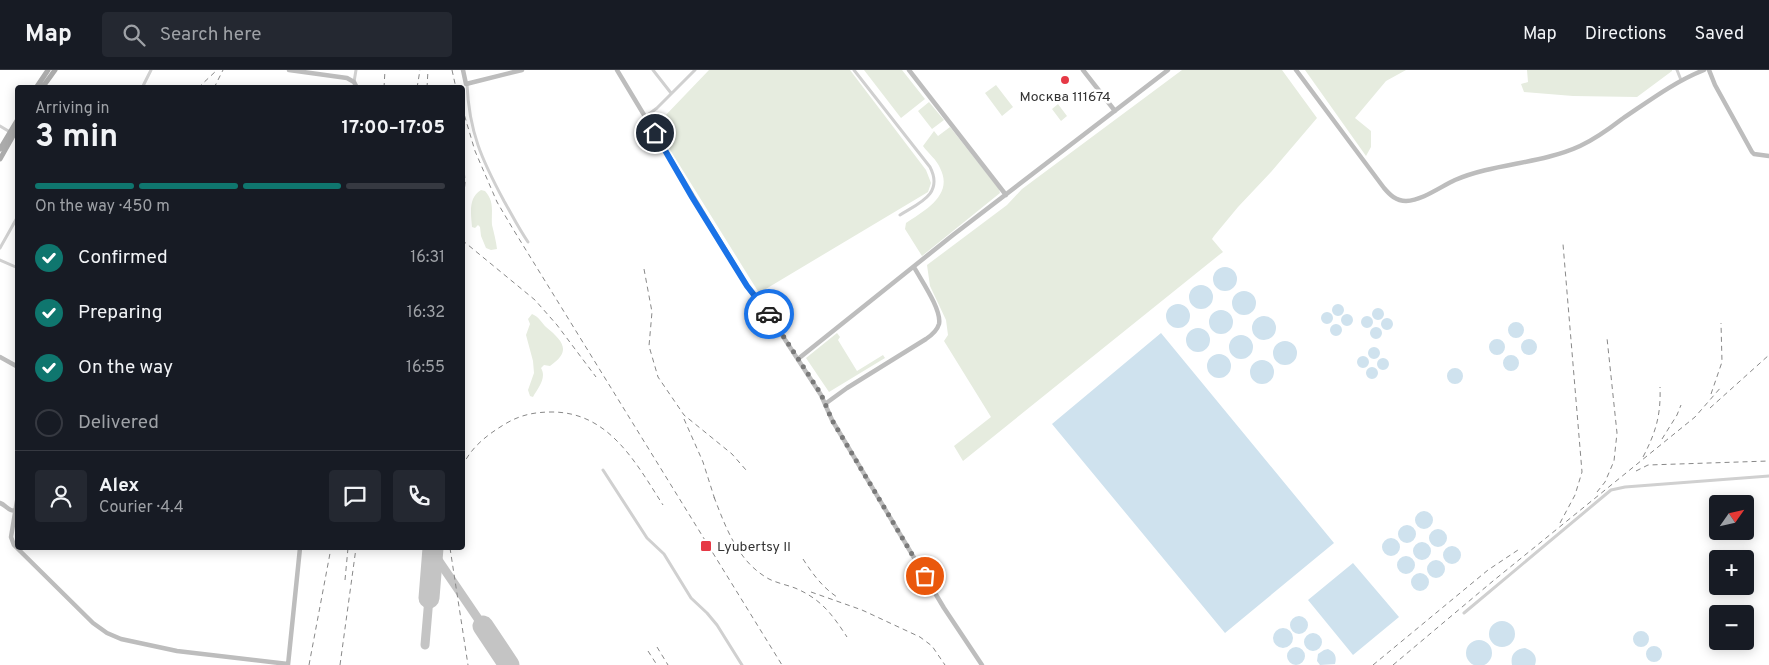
<!DOCTYPE html>
<html lang="en">
<head>
<meta charset="utf-8">
<style>
	body { margin:0; font-family:Overpass,sans-serif; background:#242831; color:#f1f3f6; height:100vh; display:flex; flex-direction:column; font-size:19px; white-space:nowrap }
	* { box-sizing:border-box; margin:0 }
	p { font-size:16px; color:#9ea1a6 }
	.icon { flex:none; width:28px; height:28px; fill:none; stroke:currentColor; stroke-width:2; stroke-linecap:round; stroke-linejoin:round }
	.map { position:relative; flex:1; overflow:hidden }
	.sheet { position:absolute; left:15px; top:15px; width:450px; height:465px; display:flex; flex-direction:column; background:#171b24; border-radius:5px; box-shadow:0 2px 12px #0003 }
	.sheet>* { flex:none }
	.needle { width:32px; rotate:56deg }
	.controls { position:absolute; left:1709px; top:425px; display:grid; gap:10px }
	.controls a { display:grid; place-items:center; width:45px; height:45px; border-radius:5px; background:#171b24; box-shadow:0 2px 12px #0003; font-size:25px }
	.pin { position:absolute; display:grid; place-items:center; width:42px; height:42px; color:#fff; margin:-21px; border:2px solid #fff; border-radius:50%; box-shadow:0 1px 5px #0007 }
	.courier { position:absolute; display:grid; place-items:center; width:50px; height:50px; margin:-25px; border:4px solid #1a73e8; border-radius:50%; background:#fff; color:#222; box-shadow:0 1px 6px #0007 }
	.headline em { font-style:normal; font-weight:700 }
	.headline div { display:flex; flex-direction:column-reverse }
	.headline { display:flex; align-items:center; justify-content:space-between; height:85px; padding:0 20px }
	h1 { font-size:32px; font-weight:700; line-height:38px }
	.bar { display:grid; grid-template-columns:repeat(4,1fr); gap:8px 5px; align-content:center; height:60px; padding:0 20px }
	.bar i { height:6px; border-radius:4px; background:#363941 }
	.bar .current { background:#0f766e }
	.bar p { grid-column:span 4 }
	.line { display:flex; align-items:center; gap:12px; padding:0 20px; border-top:1px solid #363941 }
	.line div { flex:1 }
	.round { display:grid; place-items:center; flex:none; width:52px; height:52px; border-radius:5px; background:#242831 }
	ol { padding:0 20px; list-style:none }
	li { display:flex; align-items:center; gap:15px; height:55px }
	li p { margin-inline-start:auto }
	li .icon { padding:5px; border-radius:50%; background:#0f766e; color:#fff; stroke-width:4 }
	li:last-child { color:#9ea1a6 }
	li i { width:28px; height:28px; border:2px solid #363941; border-radius:50% }
	header { display:flex; align-items:center; gap:30px; box-sizing:border-box; height:70px; padding:0 25px; background:#171b24; border-bottom:1px solid #363941 }
	header strong { font-size:24px }
	nav { display:flex; gap:28px; margin-inline-start:auto; font-size:18px }
	.search { width:350px; height:45px; background:#242831; display:flex; align-items:center; gap:12px; box-sizing:border-box; padding:0 18px; border-radius:5px; color:#9ea1a6; font-size:19px }
	.map>svg:first-child { display:block }
	.green { fill:#e6ecdf }
	.water { fill:#cfe2ee }
	.lines { fill:none; stroke-linecap:round; stroke-linejoin:round }
	.taxiway { stroke:#c4c4c4; stroke-width:9 }
	.runway { stroke:#c4c4c4; stroke-width:21 }
	.street { stroke:#d0d0d0; stroke-width:3 }
	.secondary { stroke:#bdbdbd; stroke-width:4.5 }
	.primary { stroke:#ababab; stroke-width:5 }
	.rail { stroke:#888; stroke-width:1; stroke-dasharray:5 4; stroke-linecap:butt }
	.done { stroke:#7a7a7a; stroke-width:5; stroke-dasharray:0 9 }
	.route { stroke:#1a73e8; stroke-width:6 }
	.poi-dot { fill:#e63946; stroke:#fff; stroke-width:2 }
	.labels { text-anchor:middle; stroke-width:5; stroke-linejoin:round; paint-order:stroke }
	.poi-label { font-size:14px; fill:#333; stroke:#fff }
</style>
</head>
<body>
<header>
<strong>Map</strong>
<div class="search"><svg class="icon" aria-label="search" viewBox="0 0 24 24"><circle cx="10" cy="10" r="6"/><path d="M15 15l6 6"/></svg>Search here</div>
<nav><a>Map</a><a>Directions</a><a>Saved</a></nav>
</header>
<div class="map">
<svg width="1769" height="595" viewBox="0 0 1769 595">
	<rect width="100%" height="100%" fill="#fff"/>
	<path class="green" d="M709 0H850L926 100 931 113 928 122 759 223 654 54 662 49Z
		M864 0H902L925 29 901 48Z
		M1182 0H1282L1317 48 1271 102 1238 137 1214 166 1212 169 1223 182 1219 185 963 391 954 376 991 347 944 271 948 265 946 250 930 216 927 195 1007 135 1022 119Z
		M1305 0H1406L1386 11 1355 48 1371 61V77L1366 86Z
		M1527 0H1672V1L1637 27 1573 26 1524 22 1521 14 1528 12Z
		M996 15 1013 37 1002 46 985 23Z
		M929 32 944 50 932 59 918 41Z
		M1058 34 1067 46 1061 51 1052 39Z
		M950 57 999 119 1000 123 922 186 905 159 906 153C925 140 954 125 940 98 937 90 928 83 923 76L934 61 938 66Z
		M481 120 485 121C495 132 491 142 492 155 494 163 496 171 497 179L491 180 486 178 481 166 480 157 478 155 475 158 472 157C471 143 468 128 481 120Z
		M532 244C539 247 541 252 546 257 563 271 572 281 550 296L544 295 541 298C547 308 538 318 533 327L530 326 528 320 534 303 533 291 526 265 530 254 528 249Z
		M837 263 840 267 838 270 857 301 883 285 885 288 829 322 806 288Z"/>
	<path class="water" d="M1213 209a12 12 0 1 1 24 0a12 12 0 1 1-24 0Z
		M1189 227a12 12 0 1 1 24 0a12 12 0 1 1-24 0Z
		M1232 233a12 12 0 1 1 24 0a12 12 0 1 1-24 0Z
		M1166 246a12 12 0 1 1 24 0a12 12 0 1 1-24 0Z
		M1332 240a6 6 0 1 1 12 0a6 6 0 1 1-12 0Z
		M1372 244a6 6 0 1 1 12 0a6 6 0 1 1-12 0Z
		M1209 252a12 12 0 1 1 24 0a12 12 0 1 1-24 0Z
		M1321 248a6 6 0 1 1 12 0a6 6 0 1 1-12 0Z
		M1341 250a6 6 0 1 1 12 0a6 6 0 1 1-12 0Z
		M1252 258a12 12 0 1 1 24 0a12 12 0 1 1-24 0Z
		M1361 252a6 6 0 1 1 12 0a6 6 0 1 1-12 0Z
		M1381 254a6 6 0 1 1 12 0a6 6 0 1 1-12 0Z
		M1508 260a8 8 0 1 1 16 0a8 8 0 1 1-16 0Z
		M1330 260a6 6 0 1 1 12 0a6 6 0 1 1-12 0Z
		M1370 263a6 6 0 1 1 12 0a6 6 0 1 1-12 0Z
		M1186 270a12 12 0 1 1 24 0a12 12 0 1 1-24 0Z
		M1161 263 1334 473 1225 563 1052 354Z
		M1229 277a12 12 0 1 1 24 0a12 12 0 1 1-24 0Z
		M1521 277a8 8 0 1 1 16 0a8 8 0 1 1-16 0Z
		M1489 277a8 8 0 1 1 16 0a8 8 0 1 1-16 0Z
		M1273 283a12 12 0 1 1 24 0a12 12 0 1 1-24 0Z
		M1368 283a6 6 0 1 1 12 0a6 6 0 1 1-12 0Z
		M1207 296a12 12 0 1 1 24 0a12 12 0 1 1-24 0Z
		M1503 293a8 8 0 1 1 16 0a8 8 0 1 1-16 0Z
		M1357 292a6 6 0 1 1 12 0a6 6 0 1 1-12 0Z
		M1377 294a6 6 0 1 1 12 0a6 6 0 1 1-12 0Z
		M1250 302a12 12 0 1 1 24 0a12 12 0 1 1-24 0Z
		M1366 303a6 6 0 1 1 12 0a6 6 0 1 1-12 0Z
		M1447 306a8 8 0 1 1 16 0a8 8 0 1 1-16 0Z
		M1415 450a9 9 0 1 1 18 0a9 9 0 1 1-18 0Z
		M1398 464a9 9 0 1 1 18 0a9 9 0 1 1-18 0Z
		M1429 468a9 9 0 1 1 18 0a9 9 0 1 1-18 0Z
		M1382 477a9 9 0 1 1 18 0a9 9 0 1 1-18 0Z
		M1413 481a9 9 0 1 1 18 0a9 9 0 1 1-18 0Z
		M1443 485a9 9 0 1 1 18 0a9 9 0 1 1-18 0Z
		M1397 495a9 9 0 1 1 18 0a9 9 0 1 1-18 0Z
		M1427 499a9 9 0 1 1 18 0a9 9 0 1 1-18 0Z
		M1353 493 1399 547 1353 585 1308 530Z
		M1411 512a9 9 0 1 1 18 0a9 9 0 1 1-18 0Z
		M1290 555a9 9 0 1 1 18 0a9 9 0 1 1-18 0Z
		M1489 564a13 13 0 1 1 26 0a13 13 0 1 1-26 0Z
		M1273 568a10 10 0 1 1 20 0a10 10 0 1 1-20 0Z
		M1633 569a8 8 0 1 1 16 0a8 8 0 1 1-16 0Z
		M1304 572a9 9 0 1 1 18 0a9 9 0 1 1-18 0Z
		M1466 583a13 13 0 1 1 26 0a13 13 0 1 1-26 0Z
		M1646 584a8 8 0 1 1 16 0a8 8 0 1 1-16 0Z
		M1287 586a9 9 0 1 1 18 0a9 9 0 1 1-18 0Z
		M1525 578C1533 581 1538 586 1535 595H1512C1510 585 1515 579 1525 578Z
		M1328 579C1335 582 1337 587 1335 594L1320 595 1317 591 1318 584 1324 580Z"/>
	<g class="lines">
		<path class="taxiway" d="M432 481 483 556
			M425 575 429 528"/>
		<path class="runway" d="M429 528 433 478
			M483 556 509 595"/>
		<path class="street" d="M653 0 671 23
			M854 0 930 97C944 124 919 133 900 145
			M1677 0 1681 10
			M354 12 356 0
			M467 14C469 62 482 90 504 131 512 145 519 159 528 172
			M142 18 151 0
			M645 47 657 38 695 0
			M0 56 10 62
			M0 178 18 146
			M0 190 18 198
			M603 400 647 468 664 484 691 528 707 543 717 555 742 595
			M1464 543 1611 420 1625 417 1769 406"/>
		<path class="secondary" d="M289 0 347 8 354 12 357 18
			M463 0 466 14 522 0
			M617 0 747 216 771 248 821 325 832 350 944 538 982 595
			M909 0 1006 125
			M1083 0 1115 41
			M1296 0 1384 118C1390 125 1396 131 1406 131 1423 130 1440 117 1455 110 1495 93 1541 94 1580 76 1595 69 1609 59 1622 49 1649 31 1674 12 1704 0
			M1709 0 1715 15 1752 82 1754 84 1769 86
			M0 287 18 297
			M798 289 953 165 1168 0
			M825 334 847 318 926 269C932 265 937 261 939 254 942 240 921 210 914 197
			M18 425 11 467 14 475 93 553 107 563 121 569 177 581 288 594
			M0 433C6 435 8 441 15 441
			M288 595 300 478"/>
		<path class="primary" d="M36 18 48 0
			M42 18 55 0
			M0 79 18 49
			M0 89 18 57"/>
		<path class="rail" d="M452 0 456 18
			M198 18 217 0
			M214 18 223 0
			M384 18 385 0
			M417 18 420 0
			M427 18 428 0
			M462 37 475 81 497 132 513 159 782 595
			M462 67 465 112 462 151
			M462 170 535 230 557 255 596 307
			M644 199 652 242 649 276 658 307 684 345 732 384 746 400
			M1711 324 1722 292 1721 253
			M1710 338 1769 285
			M684 349 703 392 716 433
			M1662 369 1677 345 1681 335
			M1643 387C1656 362 1661 345 1660 317
			M462 397C471 377 487 365 505 354 520 345 534 342 552 342 609 342 636 393 663 435
			M1636 401 1648 395 1769 391
			M1597 422 1605 412 1614 391 1617 363 1607 268
			M714 427C726 458 738 492 769 509 777 513 787 515 795 518 821 529 832 544 847 567
			M1560 453 1575 425 1582 402 1563 174
			M450 478 468 595
			M803 489C812 503 822 517 837 527
			M345 510 348 478
			M811 522 862 540 920 567 932 576 945 595
			M657 577 668 595
			M648 581 657 595
			M309 595 331 478
			M340 595 356 478
			M1373 595 1488 500 1521 478
			M1393 595 1493 511 1695 347 1722 316"/>
	</g>
	<g class="lines">
		<path class="done" d="M769 244 821 324 832 350 925 506"/>
		<path class="route" d="M655 63 692 127 747 216 769 244"/>
	</g>
	<g class="poi-dot">
		<circle cx="1065" cy="10" r="5"/>
		<rect x="700" y="470" width="12" height="12" rx="2.5"/>
	</g>
	<g class="labels">
		<g class="poi-label">
			<text x="1065" y="31">Москва 111674</text>
			<text x="717" y="481" text-anchor="start">Lyubertsy II</text>
		</g>
	</g>
</svg>
<div class="controls">
<a><svg class="needle" viewBox="-14 -14 28 28"><path d="M0-13l5 13h-10z" fill="#e53935"/><path d="M0 13l5-13h-10z" fill="#9ea1a6"/></svg></a>
<a>+</a>
<a>−</a>
</div>
<div class="pin" style="left:925px;top:506px;background:#ea580c"><svg class="icon" aria-label="bag" viewBox="0 0 24 24"><path d="M5 8h14l-1 12H6zM9 8a3 3 0 0 1 6 0"/></svg></div>
<div class="pin" style="left:655px;top:63px;background:#1f2937"><svg class="icon" aria-label="home" viewBox="0 0 24 24"><path d="M3 11l9-7 9 7M6 9v11h12V9"/></svg></div>
<div class="courier" style="left:769px;top:244px"><svg class="icon" aria-label="car" viewBox="0 0 24 24"><path d="M5 17H2v-5l4-1 3-4h7l3 4 3 1v5h-3M9 17h6M6 11h13"/><circle cx="7" cy="17" r="2"/><circle cx="17" cy="17" r="2"/></svg></div>
<section class="sheet">
<div class="headline"><div><h1>3 min</h1><p>Arriving in</p></div><em>17:00–17:05</em></div>
<div class="bar"><i class="current"></i><i class="current"></i><i class="current"></i><i></i><p>On the way · 450 m</p></div>
<ol>
<li><svg class="icon" aria-label="check" viewBox="0 0 24 24"><path d="M5 12l5 5 9-10"/></svg>Confirmed<p>16:31</p></li>
<li><svg class="icon" aria-label="check" viewBox="0 0 24 24"><path d="M5 12l5 5 9-10"/></svg>Preparing<p>16:32</p></li>
<li><svg class="icon" aria-label="check" viewBox="0 0 24 24"><path d="M5 12l5 5 9-10"/></svg>On the way<p>16:55</p></li>
<li><i></i>Delivered</li>
</ol>
<div class="line" style="height:90px"><a class="round"><svg class="icon" aria-label="person" viewBox="0 0 24 24"><circle cx="12" cy="8" r="4"/><path d="M4 21q1-7 8-7t8 7"/></svg></a><div><b>Alex</b><p>Courier · 4.4</p></div><a class="round"><svg class="icon" aria-label="chat" viewBox="0 0 24 24"><path d="M4 5h16v11H9l-5 4z"/></svg></a><a class="round"><svg class="icon" aria-label="phone" viewBox="0 0 24 24"><path d="M5 4h4l2 5-3 2q2 4 5 5l2-3 5 2v4C11 20 4 13 5 4z"/></svg></a></div>
</section>
</div>
</body>
</html>
